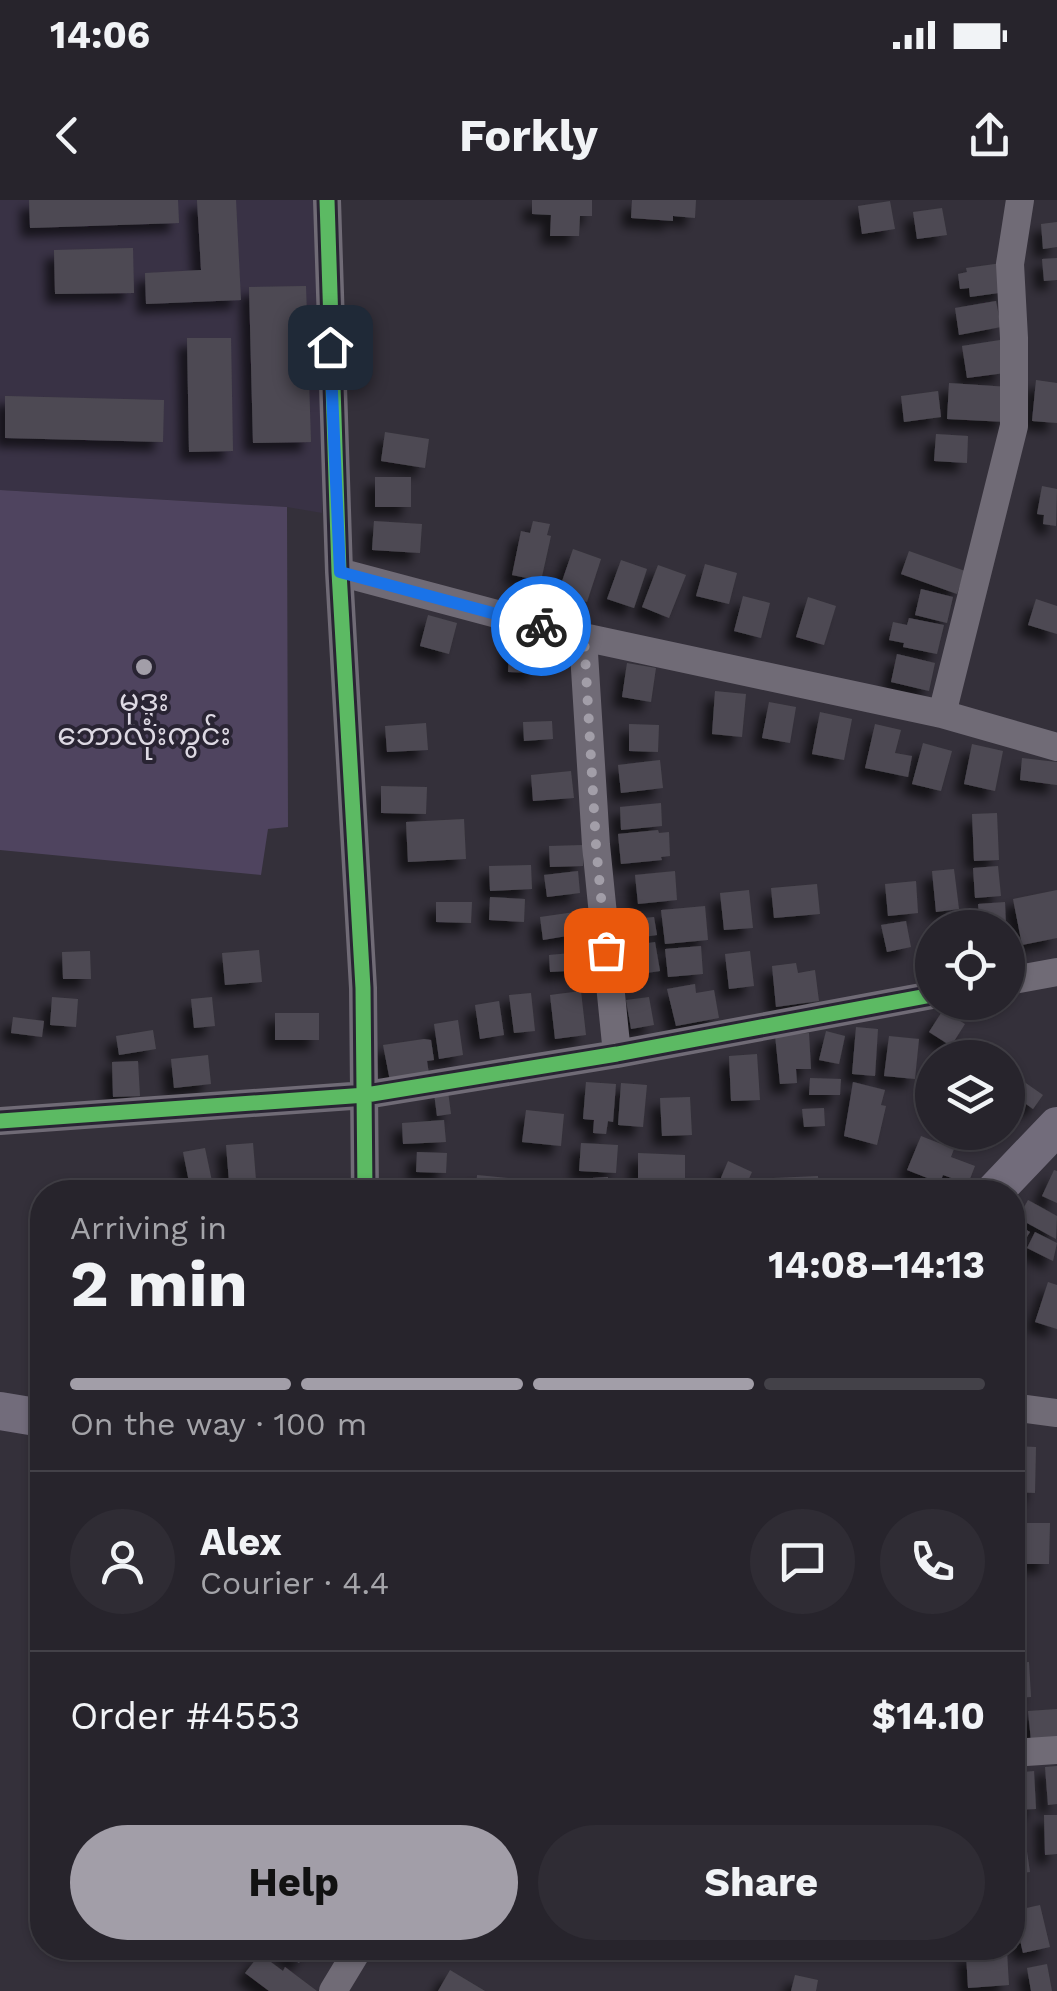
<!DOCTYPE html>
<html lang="en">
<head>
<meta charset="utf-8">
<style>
	body { margin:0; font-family:"Work Sans","Noto Sans Myanmar",sans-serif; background:#2f2c34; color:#f1f3f6; height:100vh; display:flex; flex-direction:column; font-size:38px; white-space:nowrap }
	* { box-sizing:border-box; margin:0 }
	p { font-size:32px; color:#a4a4a9 }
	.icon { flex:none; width:55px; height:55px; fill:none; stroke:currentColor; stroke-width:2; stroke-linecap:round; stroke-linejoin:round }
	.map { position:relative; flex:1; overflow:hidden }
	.panel { position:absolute; left:30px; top:980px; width:995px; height:780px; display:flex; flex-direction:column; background:#27242c; border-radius:40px; box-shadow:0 2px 8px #0004,0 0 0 2px #434148 }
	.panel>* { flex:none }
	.tools { position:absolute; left:915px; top:710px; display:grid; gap:20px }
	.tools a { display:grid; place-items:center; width:110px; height:110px; border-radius:50%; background:#27242c; box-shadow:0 2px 8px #0004,0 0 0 2px #434148; font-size:50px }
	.pin { position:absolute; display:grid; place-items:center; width:85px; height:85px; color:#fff; margin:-42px; border-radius:20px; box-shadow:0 5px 15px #0006 }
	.courier { position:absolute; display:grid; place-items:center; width:100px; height:100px; margin:-50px; border:8px solid #1a73e8; border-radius:50%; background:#fff; color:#222; box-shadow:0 2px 12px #0007 }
	.overview em { font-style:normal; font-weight:700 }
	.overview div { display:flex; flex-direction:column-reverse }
	.overview { display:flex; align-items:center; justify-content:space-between; height:170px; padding:0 40px }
	h1 { font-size:65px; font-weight:700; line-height:75px }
	.bar { display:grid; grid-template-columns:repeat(4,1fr); gap:15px 10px; align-content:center; height:120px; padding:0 40px }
	.bar i { height:12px; border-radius:8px; background:#434148 }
	.bar .selected { background:#a29ea8 }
	.bar p { grid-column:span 4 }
	.line { display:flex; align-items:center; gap:25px; padding:0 40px; border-top:2px solid #434148 }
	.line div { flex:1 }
	.round { display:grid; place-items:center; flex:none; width:105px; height:105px; border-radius:52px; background:#2f2c34 }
	.action { display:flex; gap:20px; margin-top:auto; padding:20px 40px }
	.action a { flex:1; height:115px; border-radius:60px; background:#a29ea8; color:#111; font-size:40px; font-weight:700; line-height:115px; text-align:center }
	.action a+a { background:#2f2c34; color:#f1f3f6 }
	.status { display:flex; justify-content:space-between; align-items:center; height:70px; padding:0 50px; background:#27242c; direction:ltr }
	.status svg { height:28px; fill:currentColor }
	header { display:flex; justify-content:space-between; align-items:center; height:130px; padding:0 40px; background:#27242c; font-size:45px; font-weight:700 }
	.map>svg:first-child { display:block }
	.built { fill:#393245 }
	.green { fill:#4f445f }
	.building { fill:#4d4a52; filter:url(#shadow) }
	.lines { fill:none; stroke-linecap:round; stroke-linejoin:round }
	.minor { stroke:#706b76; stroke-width:28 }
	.secondary { stroke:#726c7b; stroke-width:38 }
	.cycleway-casing { stroke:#292433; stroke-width:21 }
	.cycleway { stroke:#5cba63; stroke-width:15 }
	.done { stroke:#a29ea8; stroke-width:10; stroke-dasharray:0 18 }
	.route { stroke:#1a73e8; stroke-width:12 }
	.poi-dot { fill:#a29ea8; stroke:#292433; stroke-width:4 }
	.labels { text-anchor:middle; stroke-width:8; stroke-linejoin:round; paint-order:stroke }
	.poi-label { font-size:30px; fill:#ddd9e3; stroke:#292433 }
</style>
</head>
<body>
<div class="status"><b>14:06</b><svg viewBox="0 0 49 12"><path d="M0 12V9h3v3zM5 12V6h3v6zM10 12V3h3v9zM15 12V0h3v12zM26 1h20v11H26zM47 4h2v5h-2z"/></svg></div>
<header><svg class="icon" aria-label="back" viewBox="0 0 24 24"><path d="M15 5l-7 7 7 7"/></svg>Forkly<svg class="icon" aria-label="share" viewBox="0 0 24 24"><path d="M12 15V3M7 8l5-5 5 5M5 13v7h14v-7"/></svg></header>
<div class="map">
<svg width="1057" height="1791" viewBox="0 0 1057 1791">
	<defs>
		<filter id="shadow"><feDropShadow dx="-9" dy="9" stdDeviation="5" flood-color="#0009"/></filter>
	</defs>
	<rect width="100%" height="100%" fill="#34303a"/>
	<path class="built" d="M0 0H334L322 313 287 307 0 290Z"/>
	<path class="green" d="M0 290 287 307 288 627 268 629 261 675 0 650Z"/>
	<path class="building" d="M29 0H178L179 23 30 28Z
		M197 0H236L241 100 146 104 145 73 201 70Z
		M532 0H592V16H580L579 36H550L551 15 532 14Z
		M632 0H696L695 18 673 16V21L631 18Z
		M890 1 895 29 862 34 858 6Z
		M942 8 947 35 917 39 913 12Z
		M1057 22V47L1043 49 1041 24Z
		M133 48 134 93 55 94 54 50Z
		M1057 58V80L1044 81 1042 59Z
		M1002 63 1006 92 970 97 969 88 960 89 958 74 967 72 966 68Z
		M306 86 311 242 253 243 249 87Z
		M996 101 1001 127 959 135 955 108Z
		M187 138H231L233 251 189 252Z
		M1000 140 1005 173 967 178 962 146Z
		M1036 180 1057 183V223L1032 221Z
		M949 183 1009 187 1006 222 947 219Z
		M938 191 941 217 904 222 901 196Z
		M5 196 164 200 163 242 5 238Z
		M385 232 429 239 425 268 381 261Z
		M936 234 968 236 967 263 934 261Z
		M375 277H411V307H375Z
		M1042 286 1057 289 1056 326 1043 324 1044 315 1037 314Z
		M374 321 422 324 420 353 372 350Z
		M533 321 550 324 547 335 551 336 541 381 512 375 521 331 530 333Z
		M573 349 601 359 587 402 558 393Z
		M909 351 965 371 957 394 901 374Z
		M621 360 647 369 634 408 607 399Z
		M705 364 737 373 729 404 696 396Z
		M658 365 686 375 669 418 642 407Z
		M921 389 953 397 947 423 915 415Z
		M743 396 770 403 761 438 734 431Z
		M808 397 836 406 824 445 796 437Z
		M1036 399 1057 406V434L1028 425Z
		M428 415 457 423 449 454 420 446Z
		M909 418 944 425 937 454 903 447 904 443 889 440 893 422 907 425Z
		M510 437 538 438 536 473 508 472Z
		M897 454 935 463 929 491 891 482Z
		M627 463 656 468 651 502 622 497Z
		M715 491 746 494 742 537 712 534Z
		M769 502 796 507 790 543 762 538Z
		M820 512 852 519 844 560 812 554Z
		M552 521 553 539 524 541 523 522Z
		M426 523 428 550 387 552 385 526Z
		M629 524 659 525 658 552 629 551Z
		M875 524 901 530 895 553 912 556 908 577 865 568Z
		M923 543 952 551 941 591 912 584Z
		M972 544 1003 551 995 591 964 584Z
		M1022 558 1057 562V585L1020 580Z
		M660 560 663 588 621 593 618 565Z
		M571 571 574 598 533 601 531 575Z
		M381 586 427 587 426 614 381 613Z
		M661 603 662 626 621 630 620 607Z
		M997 613 999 660 974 661 972 614Z
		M464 619 466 659 408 662 406 622Z
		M658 630 659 633 669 632 670 656 661 657 662 660 621 664 618 634Z
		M583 645V666L550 667 549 646Z
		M531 665 532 689 490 691 489 666Z
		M998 666 1001 696 975 698 973 668Z
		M954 669 959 709 936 712 932 671Z
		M578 671 580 693 547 697 544 675Z
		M675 671 677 700 638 704 635 675Z
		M916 681 918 713 888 716 885 684Z
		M817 684 820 714 774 718 771 688Z
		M749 690 753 728 724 730 720 693Z
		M1057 690V738L1022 745 1013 699Z
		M490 697 525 699 524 722 489 720Z
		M436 702H472L471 723 436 722Z
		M1005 702 1006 728H980L978 704Z
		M705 706 708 740 665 744 661 710Z
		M575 712 579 734 543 740 540 717Z
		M654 717 657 735 636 738 634 719Z
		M906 721 911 747 887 752 881 725Z
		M655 742 660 771 627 776 623 747Z
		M701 746 703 774 668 777 665 749Z
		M259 750 262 782 225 785 222 753Z
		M90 751 91 779H63L62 752Z
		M750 751 754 786 729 789 725 754Z
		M582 752 584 770 550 772 549 755Z
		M796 763 798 773 815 770 819 801 776 807 772 766Z
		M695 784 696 793 714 790 719 818 676 826 667 789Z
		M581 791 586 835 555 839 550 795Z
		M531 793 535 831 514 833 509 795Z
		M52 797 78 799 76 827 50 825Z
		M212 797 215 826 194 828 191 799Z
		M649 797 654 825 631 829 626 800Z
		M499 801 504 835 480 839 475 805Z
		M943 810 965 824 951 846 929 832Z
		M275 813H319V840H275Z
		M13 817 44 821 42 837 11 833Z
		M458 820 463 855 439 859 434 824Z
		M856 827 878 829 875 876 852 874Z
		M153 830 156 849 119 855 116 836Z
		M826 831 845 836 839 864 819 860Z
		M809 833 811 869H796L797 883 780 884 775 835Z
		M889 836 919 839 915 879 884 876Z
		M424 839 431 840 434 860 427 861 429 874 390 881 383 845Z
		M757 854 760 900 731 901 729 856Z
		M208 855 211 884 174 888 171 859Z
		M138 861 140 896 113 897 112 862Z
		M1010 872 1043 895 1033 909 1008 891Z
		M810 878 841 879 840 895H809Z
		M586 882 616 884 613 922 608 921 606 934 593 933 594 920 583 919Z
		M853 882 885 890 881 905 886 906 877 945 844 936Z
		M621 883 647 885 643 927 618 925Z
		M448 891 451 914 437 916 434 893Z
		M690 897 692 935 662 936 660 898Z
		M824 908 825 926 804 927 802 909Z
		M526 910 564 914 561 946 522 942Z
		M444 920 446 942 403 944 402 923Z
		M921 936 954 949 951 957 975 966 968 984 943 975 940 983 907 970Z
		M253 943 256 980 229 982 226 945Z
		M581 943 618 945 616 973 579 971Z
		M205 948 214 991 191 992 183 952Z
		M417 952 447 953 446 973 416 972Z
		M638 953 685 955V981L638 979Z
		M728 961 752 972 743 992H715Z
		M1054 970 1057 971V1003L1042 996Z
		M477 975 508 978 507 992H476Z
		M818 976 819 992H774L773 978Z
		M608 977V992H577L576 979Z
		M407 978 446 981 445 992H406Z
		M1028 1000 1057 1016 1056 1039 1018 1018Z
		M1012 1021 1030 1032 1020 1048 1012 1043Z
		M1035 1032 1057 1043 1053 1061 1027 1048Z
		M1048 1082 1057 1085V1129L1035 1122Z
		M1012 1143 1027 1148 1013 1185H1012Z
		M1014 1246 1036 1247 1035 1293 1013 1292Z
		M1024 1323H1050L1049 1364H1024Z
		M1029 1462 1031 1497 1012 1498V1463Z
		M1012 1503H1024L1025 1541H1012Z
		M1057 1509V1539L1031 1541 1028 1511Z
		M1057 1566V1604L1048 1605 1045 1567Z
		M1034 1571 1036 1609 1012 1610V1573Z
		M1044 1615H1057V1654L1045 1655Z
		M1024 1631 1030 1672 1012 1674V1633Z
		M1040 1705 1050 1747 1023 1753 1013 1711Z
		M276 1748H309L299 1763Z
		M1007 1752 1009 1785 968 1788 966 1754Z
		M260 1754 283 1771 285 1767 317 1791H269L245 1773Z
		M1047 1764 1052 1791H1031L1027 1768Z
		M450 1770 485 1791H438Z
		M795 1775 818 1780 816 1791H791Z"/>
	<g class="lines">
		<path class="minor" d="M327 0 339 372 363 788 365 992
			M339 372 583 437 942 514 1057 547
			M583 437 596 645 617 854
			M942 514 1014 226V138L1010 64 1020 0
			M1008 781 1057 772
			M0 921 366 895 617 854 932 795
			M1012 1207 1057 1213
			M1012 1553 1057 1550
			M333 1791 359 1748"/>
		<path class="secondary" d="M994 992 1057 926
			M0 1211 42 1218"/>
		<g class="cycleway-casing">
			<path id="cycleway" d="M327 0 339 372 363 788 365 992
				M0 921 366 895 617 854 932 795"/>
		</g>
		<use href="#cycleway" class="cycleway"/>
	</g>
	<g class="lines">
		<path class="done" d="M541 426 584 437 596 645 606 750"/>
		<path class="route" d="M330 147 340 372 541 426"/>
	</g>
	<circle class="poi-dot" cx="144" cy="467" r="10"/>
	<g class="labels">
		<g class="poi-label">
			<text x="144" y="511">မုဒူး<tspan x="144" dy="34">ဘောလုံးကွင်း</tspan></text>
		</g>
	</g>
</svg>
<div class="tools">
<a><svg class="icon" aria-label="locate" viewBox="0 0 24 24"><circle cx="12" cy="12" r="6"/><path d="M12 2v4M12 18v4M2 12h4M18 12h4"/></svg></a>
<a><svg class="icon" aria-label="layers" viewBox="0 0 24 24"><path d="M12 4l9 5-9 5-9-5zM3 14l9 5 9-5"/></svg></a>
</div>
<div class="pin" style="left:606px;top:750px;background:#ea580c"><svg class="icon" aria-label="bag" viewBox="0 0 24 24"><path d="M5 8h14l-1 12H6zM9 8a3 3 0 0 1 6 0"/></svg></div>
<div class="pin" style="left:330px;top:147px;background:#1f2937"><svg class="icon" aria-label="home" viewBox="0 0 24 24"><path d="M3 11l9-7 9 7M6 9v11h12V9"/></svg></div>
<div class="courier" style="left:541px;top:426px"><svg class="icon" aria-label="bike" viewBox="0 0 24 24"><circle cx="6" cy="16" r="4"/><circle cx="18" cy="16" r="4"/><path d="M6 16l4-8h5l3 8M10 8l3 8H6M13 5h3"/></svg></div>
<section class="panel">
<div class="overview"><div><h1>2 min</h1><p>Arriving in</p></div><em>14:08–14:13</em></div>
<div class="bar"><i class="selected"></i><i class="selected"></i><i class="selected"></i><i></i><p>On the way · 100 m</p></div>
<div class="line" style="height:180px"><a class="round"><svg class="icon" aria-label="person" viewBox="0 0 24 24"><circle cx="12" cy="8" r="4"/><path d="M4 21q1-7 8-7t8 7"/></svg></a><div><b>Alex</b><p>Courier · 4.4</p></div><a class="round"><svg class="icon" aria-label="chat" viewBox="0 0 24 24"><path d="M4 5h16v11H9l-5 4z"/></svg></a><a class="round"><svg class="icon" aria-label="phone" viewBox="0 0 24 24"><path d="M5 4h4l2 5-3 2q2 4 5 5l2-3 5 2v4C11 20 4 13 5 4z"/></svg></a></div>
<div class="line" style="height:130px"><div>Order #4553</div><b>$14.10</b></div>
<div class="action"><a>Help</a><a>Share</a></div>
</section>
</div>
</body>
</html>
